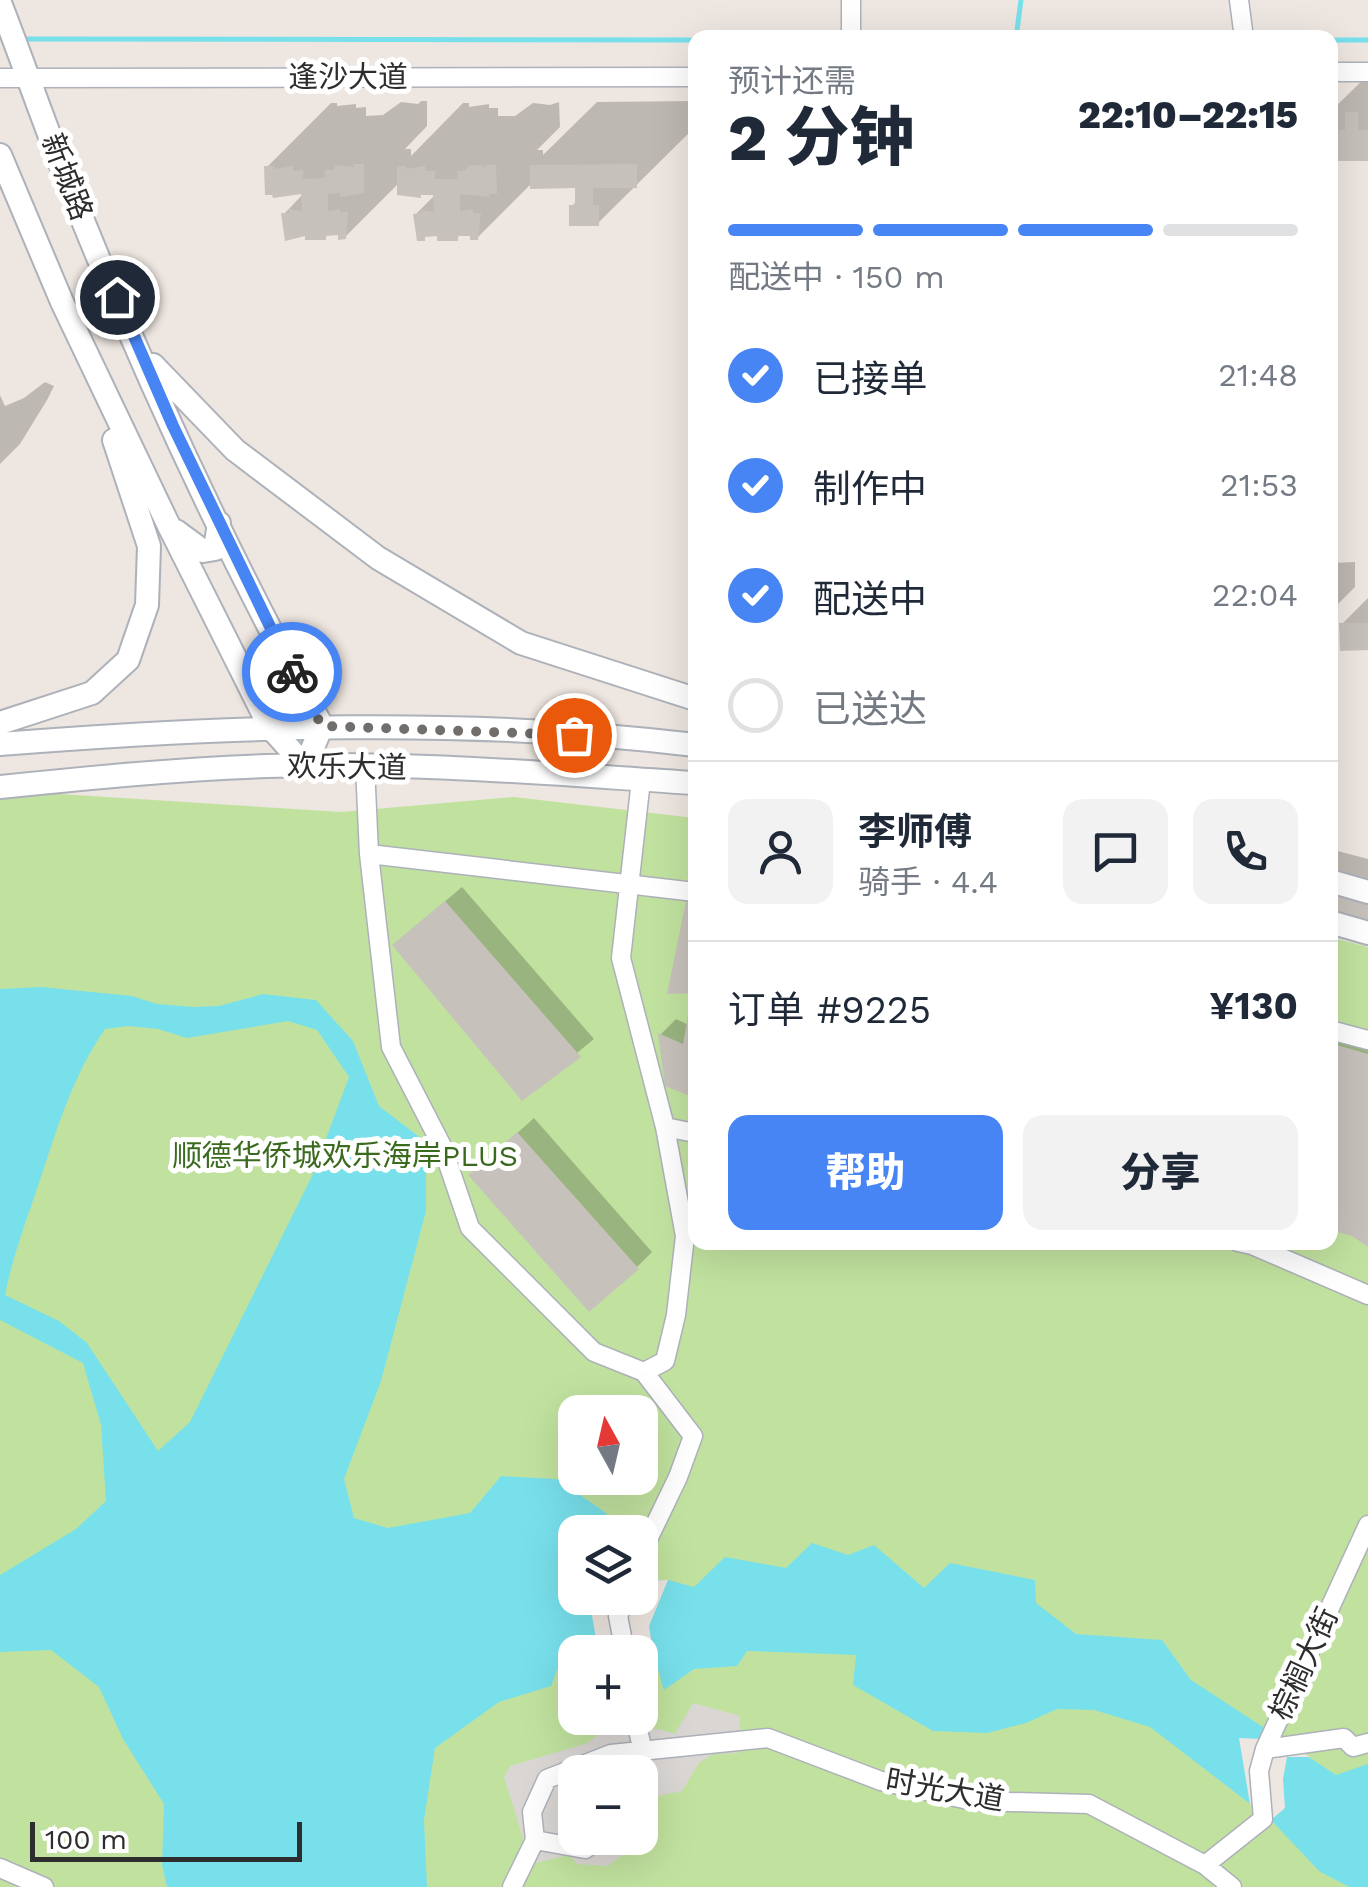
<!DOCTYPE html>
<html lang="zh">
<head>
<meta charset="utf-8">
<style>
	body { margin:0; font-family:"Work Sans","Noto Sans SC",sans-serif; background:#f2f2f3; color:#1f2937; height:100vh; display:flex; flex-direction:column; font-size:38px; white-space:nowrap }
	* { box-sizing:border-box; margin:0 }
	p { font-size:32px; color:#747a83 }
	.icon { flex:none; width:55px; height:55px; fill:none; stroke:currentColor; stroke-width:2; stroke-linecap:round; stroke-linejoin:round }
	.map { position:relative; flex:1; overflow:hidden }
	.drawer { position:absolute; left:688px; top:30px; width:650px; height:1220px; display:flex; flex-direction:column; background:#fff; border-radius:20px; box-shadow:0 10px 40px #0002 }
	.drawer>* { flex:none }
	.needle { width:65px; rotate:352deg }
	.controls { position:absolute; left:558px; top:1395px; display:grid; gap:20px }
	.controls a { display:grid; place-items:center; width:100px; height:100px; border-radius:20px; background:#fff; box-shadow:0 10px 40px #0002; font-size:50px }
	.scale { position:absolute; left:30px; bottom:25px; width:272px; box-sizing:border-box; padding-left:10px; border:5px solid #2d2d2d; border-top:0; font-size:28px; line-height:35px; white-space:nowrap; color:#2d2d2d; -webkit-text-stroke:8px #fff; paint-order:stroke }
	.pin { position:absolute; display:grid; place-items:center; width:85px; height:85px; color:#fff; margin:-42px; border:5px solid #fff; border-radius:50%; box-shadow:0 2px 10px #0007 }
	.courier { position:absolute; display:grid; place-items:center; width:100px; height:100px; margin:-50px; border:8px solid #4784f4; border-radius:50%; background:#fff; color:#222; box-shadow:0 2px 12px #0007 }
	.overview em { font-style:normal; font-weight:800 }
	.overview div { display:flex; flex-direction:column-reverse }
	.overview { display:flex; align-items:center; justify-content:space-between; height:170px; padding:0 40px }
	h1 { font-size:65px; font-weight:800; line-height:75px }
	.bar { display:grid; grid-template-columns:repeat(4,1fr); gap:15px 10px; align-content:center; height:120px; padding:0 40px }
	.bar i { height:12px; border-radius:8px; background:#e0e1e3 }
	.bar .on { background:#4784f4 }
	.bar p { grid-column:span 4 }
	.line { display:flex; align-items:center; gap:25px; padding:0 40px; border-top:2px solid #e0e1e3 }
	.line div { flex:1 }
	.round { display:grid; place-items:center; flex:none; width:105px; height:105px; border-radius:20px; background:#f2f2f3 }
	ol { padding:0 40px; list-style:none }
	li { display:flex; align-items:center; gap:30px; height:110px }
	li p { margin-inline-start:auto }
	li .icon { padding:10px; border-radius:50%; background:#4784f4; color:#fff; stroke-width:4 }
	li:last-child { color:#747a83 }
	li i { width:55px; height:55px; border:5px solid #e0e1e3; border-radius:50% }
	.cta { display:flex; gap:20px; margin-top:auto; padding:20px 40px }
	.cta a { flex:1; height:115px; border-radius:20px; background:#4784f4; color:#fff; font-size:40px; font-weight:800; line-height:115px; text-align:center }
	.cta a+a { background:#f2f2f3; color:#1f2937 }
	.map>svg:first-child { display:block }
	.green { fill:#c1e29f; fill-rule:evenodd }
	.plaza { fill:#dad6d3 }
	.water { fill:#78e0eb; fill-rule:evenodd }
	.pier { fill:#eee6e0 }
	.shadow { fill:#0003 }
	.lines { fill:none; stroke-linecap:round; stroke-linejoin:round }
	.stream { stroke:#78e0eb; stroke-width:5 }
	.building { fill:#c7c1bb }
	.minor-casing { stroke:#adb1b9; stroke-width:21 }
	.tertiary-casing { stroke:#adb1b9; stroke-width:26 }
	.minor { stroke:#fff; stroke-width:18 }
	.tertiary { stroke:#fff; stroke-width:22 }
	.done { stroke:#716e6c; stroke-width:10; stroke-dasharray:0 18 }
	.route { stroke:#4784f4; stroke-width:12 }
	.labels { text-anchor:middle; stroke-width:10; stroke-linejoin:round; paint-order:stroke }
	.street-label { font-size:30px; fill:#2d2d2d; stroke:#fff }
	.park-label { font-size:30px; fill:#3a6a1e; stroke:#fff }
</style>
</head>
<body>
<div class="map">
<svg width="1368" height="1887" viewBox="0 0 1368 1887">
	<rect width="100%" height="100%" fill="#eee6e0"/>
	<path class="green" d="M44 793 341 812 514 797 695 818V1242H1330V937L1368 947V1887H0V796ZM575 1412H640V1478H575ZM575 1532H640V1598H575ZM575 1652H640V1718H575ZM575 1772H640V1838H575Z"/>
	<path class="plaza" d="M693 1703 740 1716 738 1753 713 1754 699 1763 682 1791 659 1796 640 1824V1772H575V1838H634L630 1849 608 1866 577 1864 569 1855 531 1864 504 1777 510 1766 588 1743 605 1728 658 1729 675 1734Z"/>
	<path class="water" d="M41 987 132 996 157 1004 194 1007 219 1006 263 994 316 1000 353 1041 379 1106 426 1142V1211L381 1381 344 1479 354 1518 388 1528 470 1513 501 1476 557 1479 606 1513 612 1532H575V1598H640V1581L668 1580 694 1587 725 1557 786 1568 812 1543 848 1555 874 1545 924 1588 950 1563 1035 1580 1036 1603 1076 1634 1162 1640 1191 1680 1336 1775 1368 1764V1887H1349L1319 1871 1271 1820 1150 1727 1094 1710 1057 1709 1026 1723 987 1733 933 1731 853 1685 856 1655 747 1651 737 1666 694 1669 664 1690 653 1652H575V1661L557 1670 551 1686 499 1702 435 1748 424 1820 427 1887H167L162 1865 164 1804 123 1739 99 1687 51 1650 0 1652V1575L76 1529 106 1501 101 1425 83 1363 0 1320V989ZM288 1021 317 1030 349 1077 312 1176 190 1422 158 1451 87 1343 59 1321 5 1295C13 1255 28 1216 41 1177 58 1125 74 1074 105 1029L128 1026 158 1029 187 1038Z"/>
	<path class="pier" d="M668 1580 649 1626 653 1652 598 1650 591 1610 600 1598H640V1581Z
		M1239 1738 1282 1740 1310 1757H1287L1283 1779 1285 1808 1271 1820 1250 1804Z"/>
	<path class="shadow" d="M1368 75V159H1330V103H1334V108Z
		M421 101H427V126L405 149H411V156L463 103H469V107L489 104V108H498V116H515L533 103 550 105 559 102 560 127 537 150H543V155L597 102 695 101V127L598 223 572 206 577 201V186L533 182 477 238 473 233 461 234 457 238 439 234H428L424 238 416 214 438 192 399 183 345 237 341 233H329L325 238 284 214 306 191 267 167 331 103H337V106L356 104V108L366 107V116L383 115 401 102 418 104Z
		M45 382 54 386 47 400 20 444 0 464V395L5 406 24 398Z
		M1355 562V587L1330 612V563Z
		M1368 598V648L1342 624Z
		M1330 849 1368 859V925L1330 914Z
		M462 887 594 1039 522 1098 411 930Z
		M695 993V1096L661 1034 676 1019 689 1025Z
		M1330 1023 1368 1034V1244L1353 1234 1330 1227Z
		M534 1118 652 1252 637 1267 487 1160Z"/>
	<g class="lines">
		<path class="stream" d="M1016 38 1021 0
			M25 39 695 40
			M1330 40H1368"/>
	</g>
	<path class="building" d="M1345 112H1358V130H1368V161H1330V130H1345Z
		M354 164H364V193L341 197 340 193 328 194V211L340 209V212H348L346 239 338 240V235L326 236V240H305V236L285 241 281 213H289V209L302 211 301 194 273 198 272 195H265L264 166H274V169L293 166V171L303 170V179L325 178V170H334V165L354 167Z
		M637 164V188H593V205H599V226H569V205H575V188L530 189V165Z
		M480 165 486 168V165H496L497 194H489V197L460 194V211L473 209V213H481L478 240H470V236H458V241H437V236L425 237V241H417L413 214 421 213V210L434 212 433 195H421V198L397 195V166H406V169L425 166 426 171H435V179H457V171L467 170V166Z
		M1339 623H1368V650L1340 651Z
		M1330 868 1368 879V928L1330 917Z
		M687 896 695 898V1098L665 1086 658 1033 683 1044 692 993 667 994Z
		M445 901 581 1057 522 1101 392 945Z
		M1330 1043 1368 1054V1247L1352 1236 1330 1230Z
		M517 1132 639 1269 589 1312 468 1175Z"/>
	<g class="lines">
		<g class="minor-casing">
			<path id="minor" d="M1239 0 1244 38
				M851 38V0
				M1330 72H1368
				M0 78 695 77
				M365 766 369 854 391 1047 442 1146 470 1228 594 1352 644 1372 665 1361 676 1315 685 1236 665 1127 621 958 641 780
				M369 854 695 892
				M1330 1030 1368 1040
				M665 1127 695 1133
				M1238 1242 1252 1245 1368 1295
				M640 1556 678 1477 693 1436 644 1372
				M625 1652 618 1616 626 1598
				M635 1718 643 1751 639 1772
				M1265 1749 1344 1738 1353 1747 1368 1743
				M535 1840 585 1849 601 1838
				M1205 1865 1263 1819 1259 1771 1265 1749 1368 1525
				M0 1868 44 1887
				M512 1887 535 1840 532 1812 547 1779 611 1754 768 1738 881 1781 973 1801 1089 1804 1205 1865 1232 1887"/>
		</g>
		<g class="tertiary-casing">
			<path id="tertiary" d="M0 3C25 67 47 132 73 196 145 376 228 556 322 726L305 766 270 727 169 526 62 302 0 155
				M153 365 235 450 378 558 521 643 695 699
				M176 531 203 551 215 549 219 523
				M0 723 92 693 128 660 147 605 149 546 114 440
				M0 744C232 726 464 717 695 745
				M0 787C89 778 178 769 267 766 410 761 553 774 695 783
				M1330 881 1368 892
				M1330 922 1368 933"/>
		</g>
		<use href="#minor" class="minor"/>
		<use href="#tertiary" class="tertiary"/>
	</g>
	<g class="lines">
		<path class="done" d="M292 672 322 726 574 735"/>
		<path class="route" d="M117 297 173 426 292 672"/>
	</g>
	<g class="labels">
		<g class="street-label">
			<text x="348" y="87">逢沙大道</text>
			<text transform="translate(67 177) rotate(69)" y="10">新城路</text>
			<text transform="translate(347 767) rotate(1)" y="10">欢乐大道</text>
			<text transform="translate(1304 1664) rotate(-65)" y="10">棕榈大街</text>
			<text transform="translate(945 1790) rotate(10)" y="10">时光大道</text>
		</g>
		<g class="park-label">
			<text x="345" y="1166">顺德华侨城欢乐海岸PLUS</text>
		</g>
	</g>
</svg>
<div class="controls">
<a><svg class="needle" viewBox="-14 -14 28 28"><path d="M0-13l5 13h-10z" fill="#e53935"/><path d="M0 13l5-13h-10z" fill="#747a83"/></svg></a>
<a><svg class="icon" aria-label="layers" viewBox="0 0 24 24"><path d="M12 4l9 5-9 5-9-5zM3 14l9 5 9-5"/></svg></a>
<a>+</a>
<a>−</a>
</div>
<div class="scale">100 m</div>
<div class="pin" style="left:574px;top:735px;background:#ea580c"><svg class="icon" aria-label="bag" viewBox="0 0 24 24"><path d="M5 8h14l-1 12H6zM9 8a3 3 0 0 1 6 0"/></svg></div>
<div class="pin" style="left:117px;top:297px;background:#1f2937"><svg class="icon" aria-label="home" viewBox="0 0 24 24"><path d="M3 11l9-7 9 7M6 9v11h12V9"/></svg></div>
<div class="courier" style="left:292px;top:672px"><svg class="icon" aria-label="bike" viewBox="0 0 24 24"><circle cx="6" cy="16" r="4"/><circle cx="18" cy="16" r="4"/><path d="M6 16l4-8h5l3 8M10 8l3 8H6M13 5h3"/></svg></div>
<section class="drawer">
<div class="overview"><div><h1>2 分钟</h1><p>预计还需</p></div><em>22:10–22:15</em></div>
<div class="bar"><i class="on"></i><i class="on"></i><i class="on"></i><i></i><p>配送中 · 150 m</p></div>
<ol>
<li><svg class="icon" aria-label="check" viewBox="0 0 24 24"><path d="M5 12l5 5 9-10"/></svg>已接单<p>21:48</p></li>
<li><svg class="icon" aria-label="check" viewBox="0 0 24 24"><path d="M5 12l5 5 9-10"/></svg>制作中<p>21:53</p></li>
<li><svg class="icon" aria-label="check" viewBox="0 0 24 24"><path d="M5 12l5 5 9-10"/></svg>配送中<p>22:04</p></li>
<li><i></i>已送达</li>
</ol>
<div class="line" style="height:180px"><a class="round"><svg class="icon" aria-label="person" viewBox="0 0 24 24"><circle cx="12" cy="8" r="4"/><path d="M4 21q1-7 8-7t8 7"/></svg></a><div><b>李师傅</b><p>骑手 · 4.4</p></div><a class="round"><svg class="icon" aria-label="chat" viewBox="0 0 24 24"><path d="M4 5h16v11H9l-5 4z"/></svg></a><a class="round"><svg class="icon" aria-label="phone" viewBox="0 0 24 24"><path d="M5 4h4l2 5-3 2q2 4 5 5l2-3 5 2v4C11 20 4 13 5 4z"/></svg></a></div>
<div class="line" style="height:130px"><div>订单 #9225</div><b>¥130</b></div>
<div class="cta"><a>帮助</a><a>分享</a></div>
</section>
</div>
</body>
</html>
